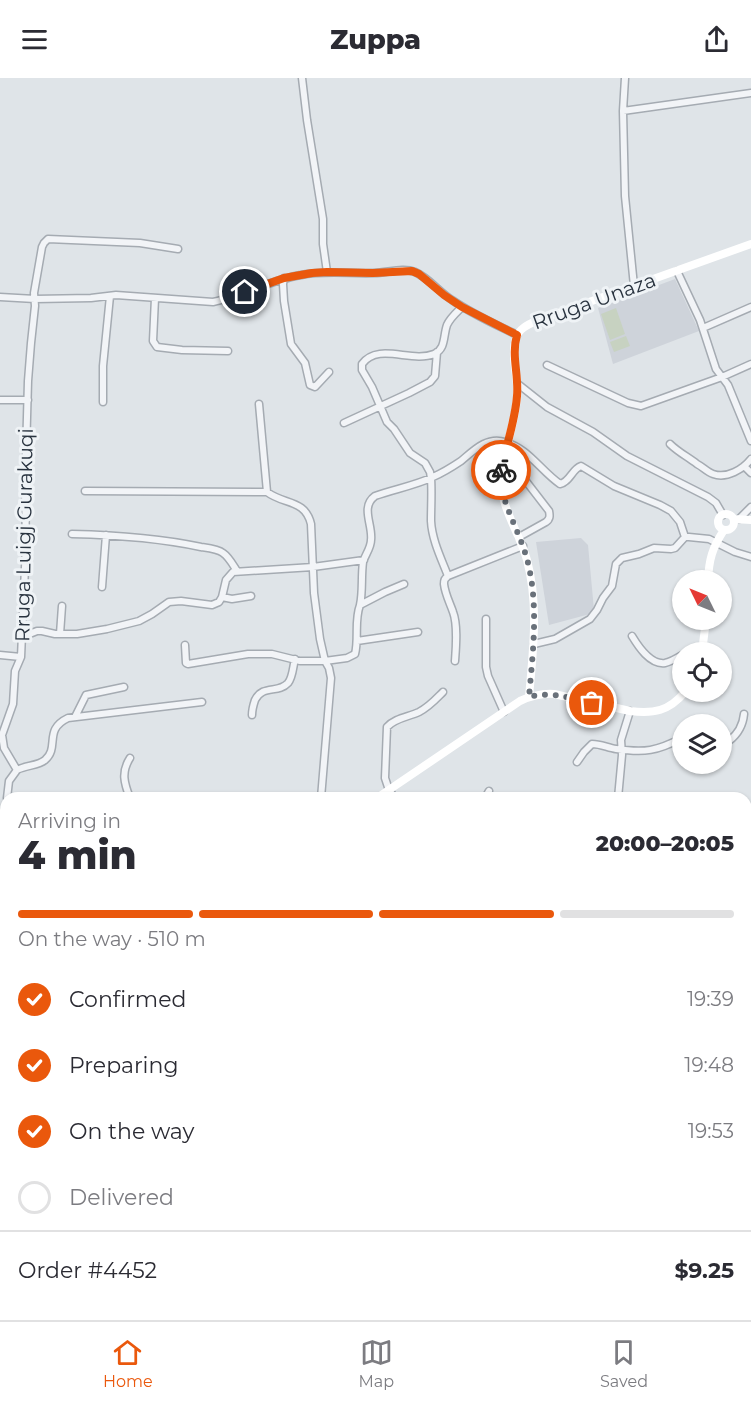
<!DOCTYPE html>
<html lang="en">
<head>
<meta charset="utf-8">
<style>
	body { margin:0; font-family:Montserrat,sans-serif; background:#f7f7f7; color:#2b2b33; height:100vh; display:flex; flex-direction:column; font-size:22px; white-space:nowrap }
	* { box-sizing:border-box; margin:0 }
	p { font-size:20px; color:#7c7c81 }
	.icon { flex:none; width:33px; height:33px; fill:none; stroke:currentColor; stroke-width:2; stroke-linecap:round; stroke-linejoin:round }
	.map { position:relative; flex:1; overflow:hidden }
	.sheet { position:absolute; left:0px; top:714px; width:752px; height:528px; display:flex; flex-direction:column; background:#fff; border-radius:18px 18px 0 0; box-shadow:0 2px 4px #0004 }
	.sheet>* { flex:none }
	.needle { width:39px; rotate:313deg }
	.tools { position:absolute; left:672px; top:492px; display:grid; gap:12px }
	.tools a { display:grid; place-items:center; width:60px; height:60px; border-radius:50%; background:#fff; box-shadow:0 2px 4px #0004; font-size:30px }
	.pin { position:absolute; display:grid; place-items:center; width:51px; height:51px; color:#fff; margin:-26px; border:3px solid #fff; border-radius:50%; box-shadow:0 2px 6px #0007 }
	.courier { position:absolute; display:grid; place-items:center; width:60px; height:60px; margin:-30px; border:4px solid #ea580c; border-radius:50%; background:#fff; color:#222; box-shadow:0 2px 8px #0007 }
	.head em { font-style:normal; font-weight:800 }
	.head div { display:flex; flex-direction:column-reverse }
	.head { display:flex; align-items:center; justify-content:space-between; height:102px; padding:0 18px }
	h1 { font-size:39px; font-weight:800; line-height:45px }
	.bar { display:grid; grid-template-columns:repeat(4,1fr); gap:9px 6px; align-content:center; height:72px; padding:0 18px }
	.bar i { height:8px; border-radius:4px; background:#e1e1e2 }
	.bar .active { background:#ea580c }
	.bar p { grid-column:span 4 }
	.line { display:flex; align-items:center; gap:15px; padding:0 18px; border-top:2px solid #e1e1e2 }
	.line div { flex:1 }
	ol { padding:0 18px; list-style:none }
	li { display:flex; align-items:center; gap:18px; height:66px }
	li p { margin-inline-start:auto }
	li .icon { padding:6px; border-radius:50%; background:#ea580c; color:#fff; stroke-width:4 }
	li:last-child { color:#7c7c81 }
	li i { width:33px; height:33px; border:3px solid #e1e1e2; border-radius:50% }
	header { display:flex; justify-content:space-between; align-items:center; height:78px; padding:0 18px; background:#fff; font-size:27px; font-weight:800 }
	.tab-bar { display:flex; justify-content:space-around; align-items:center; height:84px; border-top:2px solid #e1e1e2; background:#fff; font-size:16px; color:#7c7c81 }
	.tab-bar a { display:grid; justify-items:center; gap:3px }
	.tab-bar .active { color:#ea580c }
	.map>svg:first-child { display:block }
	.built { fill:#ced3da }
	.green { fill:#c7d2c1 }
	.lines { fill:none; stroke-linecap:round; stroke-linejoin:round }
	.stream { stroke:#9bb5c8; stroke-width:1.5 }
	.minor-casing { stroke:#a5abb2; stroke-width:9 }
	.primary-casing { stroke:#9fa9b4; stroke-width:12 }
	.minor { stroke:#f2f4f7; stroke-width:6 }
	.secondary { stroke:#fff; stroke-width:8 }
	.primary { stroke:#fff; stroke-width:9 }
	.done { stroke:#69717a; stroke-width:6; stroke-dasharray:0 10.8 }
	.route { stroke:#ea580c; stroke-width:8 }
	.labels { text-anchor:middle; stroke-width:6; stroke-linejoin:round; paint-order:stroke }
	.street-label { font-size:20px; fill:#29333f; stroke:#eff3f6 }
</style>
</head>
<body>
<header><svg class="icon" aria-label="menu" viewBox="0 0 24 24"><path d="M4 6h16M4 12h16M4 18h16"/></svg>Zuppa<svg class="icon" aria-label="share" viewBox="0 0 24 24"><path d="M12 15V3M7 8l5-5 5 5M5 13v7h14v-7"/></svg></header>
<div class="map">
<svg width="751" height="1242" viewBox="0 0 751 1242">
	<rect width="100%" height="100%" fill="#dfe4e8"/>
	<path class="built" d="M675 201 699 253 613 286 598 230Z
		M581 460 588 467 594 532 590 536 549 547 536 464Z"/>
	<path class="green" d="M616 230 625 256 610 262 601 236Z
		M626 258 630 268 614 274 610 264Z"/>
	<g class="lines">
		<path class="stream" d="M0 928 6 926"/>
		<g class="minor-casing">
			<path id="minor" d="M302 0 307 42 323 141V166L327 194
				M625 0 623 33 625 118 634 208
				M623 33 751 15
				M677 193 700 242 716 291 728 307 751 363
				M284 200 283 206 284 223 291 266 305 285 310 307 315 309 329 294
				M0 219 35 221 91 220 116 217 213 224C243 218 270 202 301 197 325 192 350 196 374 195 387 195 403 189 415 194 429 200 439 214 452 222 472 236 495 246 517 257
				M155 220 153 263 157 269 182 272 228 273
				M703 250 751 229
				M547 287 628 325 641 328 722 299 751 286
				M518 306 547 329 593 354 627 378 708 419 716 425 723 437
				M0 322H28
				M103 324V288L110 218
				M259 326 267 414
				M344 345 409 315 430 304 435 298 437 274
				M670 366C678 374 688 379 697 386 703 389 707 394 713 396 727 401 743 391 751 381
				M505 376 549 433C550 438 550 441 546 444L519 459
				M744 388 751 395
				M85 413 267 414C284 427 305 421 311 446L314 515 320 561 325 583 347 580 355 576C359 560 354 543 360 527L385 514 404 506
				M739 441 751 429
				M72 456C115 457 159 460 201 469 208 470 218 471 223 475 229 479 233 487 237 493
				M448 498C441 480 432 462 431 443 431 429 432 414 431 400L430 394 425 385 410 375 394 351 387 344 372 309 362 292V286C378 264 411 285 434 276 446 271 443 258 447 247 450 240 457 234 462 229
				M448 498C445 501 444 501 444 506 445 516 450 525 453 534 458 547 456 569 455 583
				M448 498 523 468
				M102 509 106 457
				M222 519 232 521 251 518
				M360 527C363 513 361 499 363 484 365 477 371 470 371 462 373 447 360 429 375 418 394 411 414 408 433 399 442 395 452 389 461 383 473 373 487 358 505 364 528 370 541 393 560 406 570 404 572 391 581 388L614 408 660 427 671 433 680 444 685 459
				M486 541V589L488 598 504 634
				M60 556 62 528
				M632 558C638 568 650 587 665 585 670 584 677 580 682 577
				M22 559 37 553H42L55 556H77L107 551 139 543 152 536 169 524 181 523 212 527 219 524 222 519 226 502 233 494 313 489 364 482
				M357 563 418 554
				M534 566 555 561 590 541 597 532 603 520 612 508 616 486 622 480 639 476 654 470 671 471 675 470 685 459H689L709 461 735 474 751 479
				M185 567 186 585 188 586 248 576H272L300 583H325L329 590 331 600 321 720
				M688 574 703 571
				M0 577 21 579
				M252 637C252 631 253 628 255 622 263 606 278 616 288 605 293 599 293 588 295 581
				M75 639 86 617 124 609
				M722 662 729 663C738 656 743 647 744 636
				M577 684 584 674 592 666C601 666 608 670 616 671 645 675 657 673 682 660
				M17 692C26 687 38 688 45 682 60 669 43 652 68 640L202 624
				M7 720 9 703 17 692 4 670 2 657 13 626 15 593 21 579 26 467 25 411 28 303 31 265 35 228 34 215 42 169 44 165 48 161 140 165 178 171
				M130 720C124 705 121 694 130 680
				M395 720 389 712 385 700 387 649C395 640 408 639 419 634 429 629 435 622 443 614
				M485 720 489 713
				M618 720 622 677 621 662 630 633
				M1 792 6 767
				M746 892 751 889
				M746 1008 751 1003
				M432 1242 440 1236"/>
		</g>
		<g class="primary-casing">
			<path id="primary" d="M0 792H6
				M657 1236 665 1242"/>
		</g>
		<use href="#minor" class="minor"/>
		<path class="secondary" d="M718 444a8 8 0 1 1 16 0a8 8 0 1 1-16 0Z
			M734 441 751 442
			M708 502C709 482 712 470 724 452
			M702 574 706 542
			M529 619C533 573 539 527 527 482 520 456 502 432 501 404 500 392 504 380 507 368 511 352 516 336 517 319 519 300 510 279 516 260 519 251 527 247 536 243L751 166
			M377 720 520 623C531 618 541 615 554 616L630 633C654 636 669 633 685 614"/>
		<use href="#primary" class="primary"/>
	</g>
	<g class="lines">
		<path class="done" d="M501 392V406L503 416C509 438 521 459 527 481 539 526 533 573 529 619 552 613 569 620 592 625"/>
		<path class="route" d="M245 214 284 200 312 195 327 194 373 195 412 193 419 196 444 217 462 229 517 257C511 277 519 297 517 318 515 344 506 367 501 392"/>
	</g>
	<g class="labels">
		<g class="street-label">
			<text transform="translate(594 223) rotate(-20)" y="7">Rruga Unaza</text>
			<text transform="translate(24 457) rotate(-89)" y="7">Rruga Luigj Gurakuqi</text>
		</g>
	</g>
</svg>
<div class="tools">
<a><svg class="needle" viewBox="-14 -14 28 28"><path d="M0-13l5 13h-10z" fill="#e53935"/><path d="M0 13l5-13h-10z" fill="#7c7c81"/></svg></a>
<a><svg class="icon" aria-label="locate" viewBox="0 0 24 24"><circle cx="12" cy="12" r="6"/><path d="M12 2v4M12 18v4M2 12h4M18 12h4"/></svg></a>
<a><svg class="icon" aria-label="layers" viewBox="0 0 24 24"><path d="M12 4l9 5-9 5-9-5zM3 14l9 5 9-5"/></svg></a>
</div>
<div class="pin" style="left:592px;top:625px;background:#ea580c"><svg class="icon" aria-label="bag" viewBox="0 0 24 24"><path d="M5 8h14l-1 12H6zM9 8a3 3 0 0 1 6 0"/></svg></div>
<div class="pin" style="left:245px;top:214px;background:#1f2937"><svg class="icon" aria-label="home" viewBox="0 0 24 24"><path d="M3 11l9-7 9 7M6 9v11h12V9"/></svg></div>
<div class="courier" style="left:501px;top:392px"><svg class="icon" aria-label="bike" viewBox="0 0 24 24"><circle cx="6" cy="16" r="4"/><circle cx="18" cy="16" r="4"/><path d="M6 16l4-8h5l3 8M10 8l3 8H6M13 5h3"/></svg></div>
<section class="sheet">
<div class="head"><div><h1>4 min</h1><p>Arriving in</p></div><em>20:00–20:05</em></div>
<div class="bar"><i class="active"></i><i class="active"></i><i class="active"></i><i></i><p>On the way · 510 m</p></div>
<ol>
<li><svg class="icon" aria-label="check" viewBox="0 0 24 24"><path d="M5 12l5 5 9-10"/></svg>Confirmed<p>19:39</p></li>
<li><svg class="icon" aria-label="check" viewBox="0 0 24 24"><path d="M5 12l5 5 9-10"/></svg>Preparing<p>19:48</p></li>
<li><svg class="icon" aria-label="check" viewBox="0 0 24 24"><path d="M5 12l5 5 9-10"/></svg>On the way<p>19:53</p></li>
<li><i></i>Delivered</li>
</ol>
<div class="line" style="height:78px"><div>Order #4452</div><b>$9.25</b></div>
</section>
</div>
<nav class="tab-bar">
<a class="active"><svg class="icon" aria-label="home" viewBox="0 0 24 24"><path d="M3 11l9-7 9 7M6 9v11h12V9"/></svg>Home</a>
<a><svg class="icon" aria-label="map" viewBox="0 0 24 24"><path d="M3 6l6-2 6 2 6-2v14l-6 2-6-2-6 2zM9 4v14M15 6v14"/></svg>Map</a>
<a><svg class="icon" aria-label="saved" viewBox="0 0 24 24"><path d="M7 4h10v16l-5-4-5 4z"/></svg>Saved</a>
</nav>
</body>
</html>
